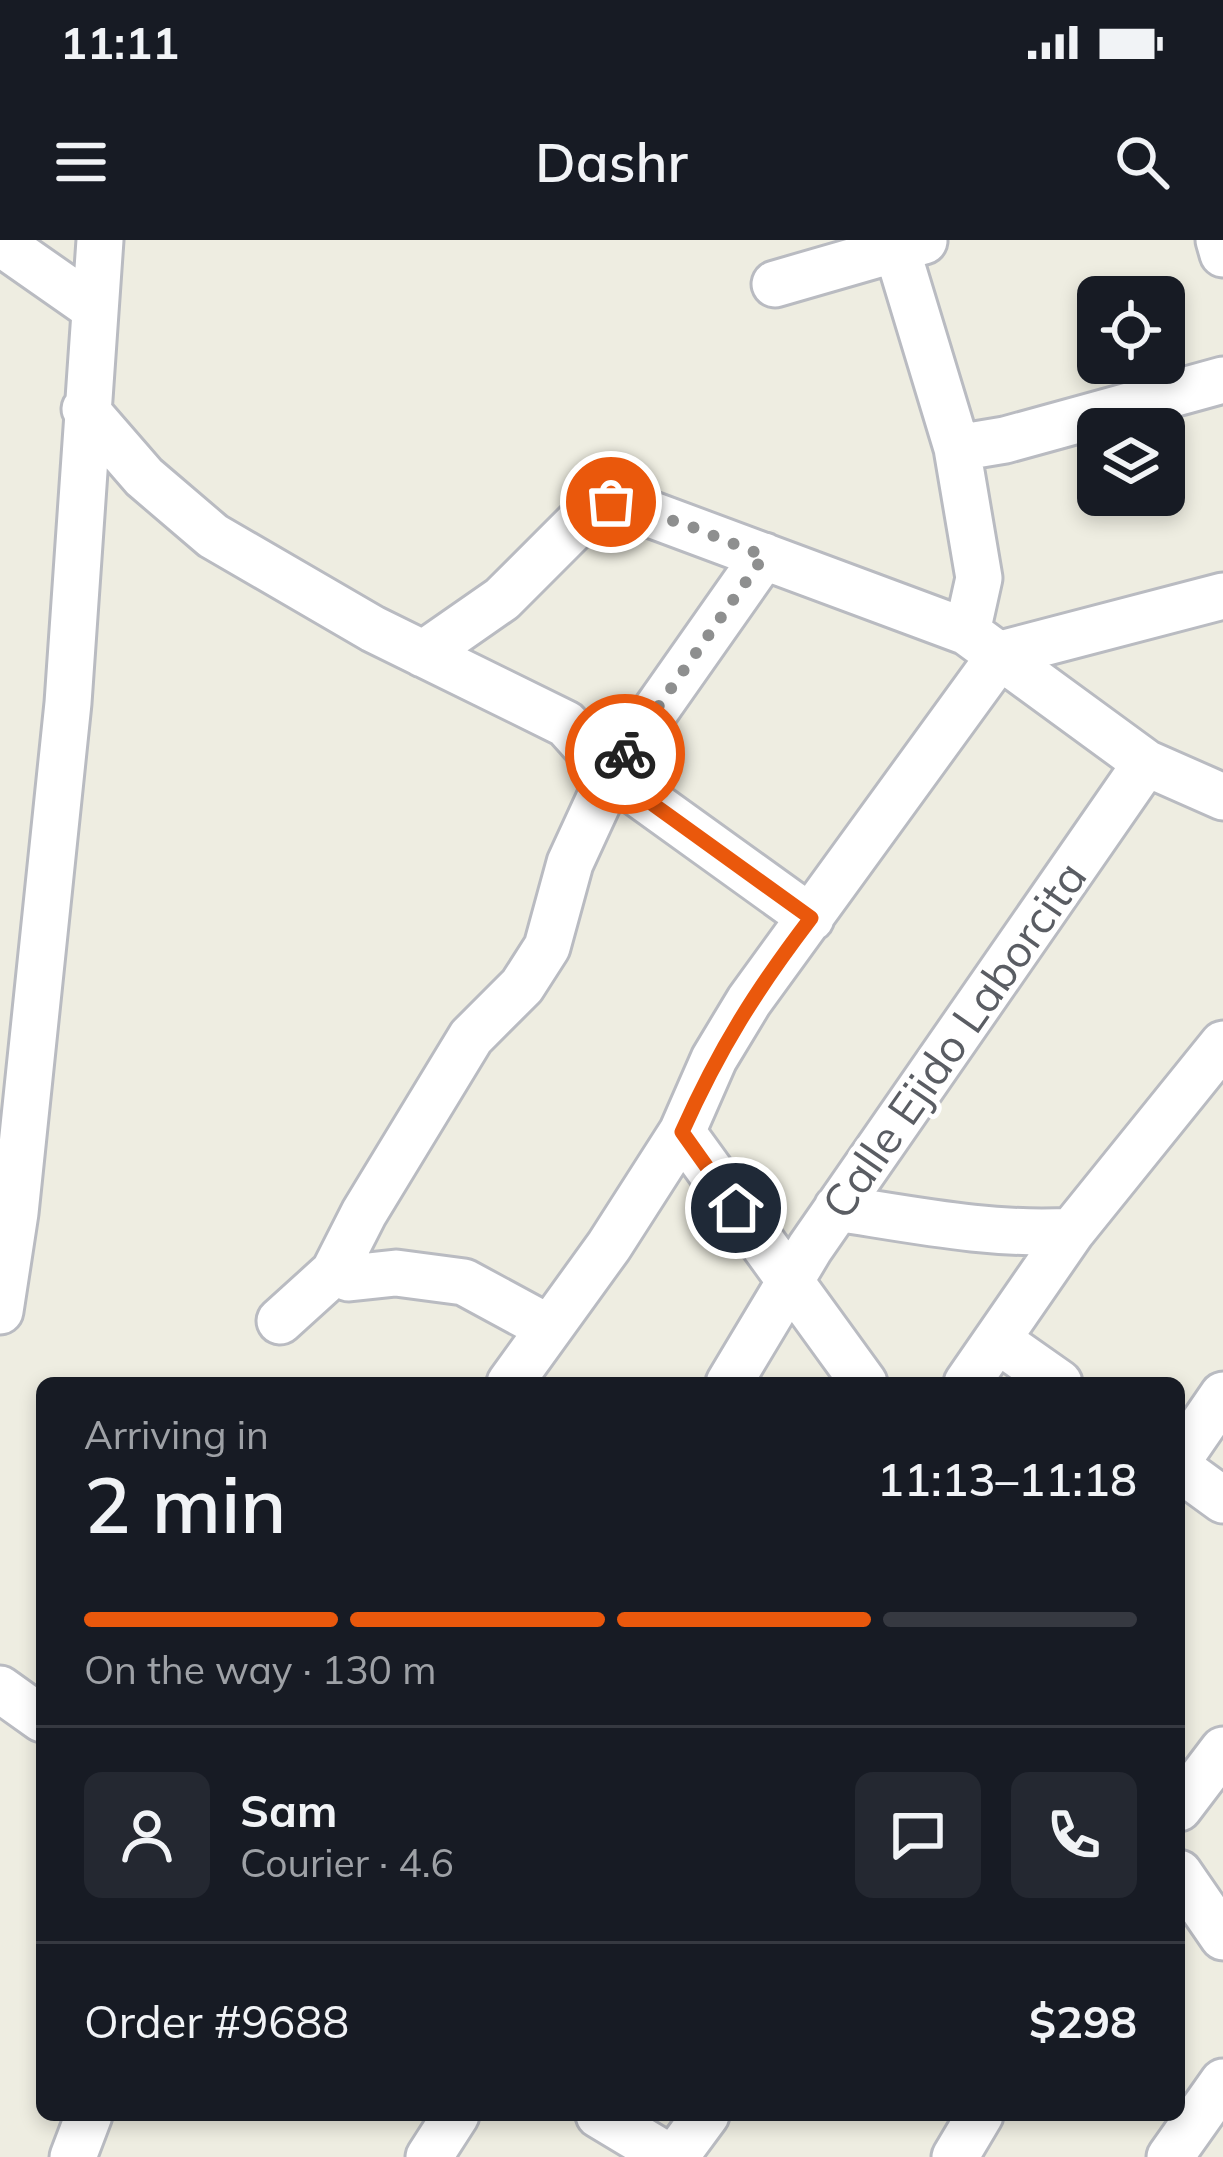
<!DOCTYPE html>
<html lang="en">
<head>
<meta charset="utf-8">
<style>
	body { margin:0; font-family:Mulish,sans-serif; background:#242831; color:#f1f3f6; height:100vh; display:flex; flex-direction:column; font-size:45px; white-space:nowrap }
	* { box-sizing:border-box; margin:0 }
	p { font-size:39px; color:#9ea1a6 }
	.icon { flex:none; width:66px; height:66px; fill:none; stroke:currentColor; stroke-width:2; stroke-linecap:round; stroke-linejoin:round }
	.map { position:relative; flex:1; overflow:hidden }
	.side { position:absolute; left:36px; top:1137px; width:1149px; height:744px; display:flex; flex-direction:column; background:#171b24; border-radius:18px; box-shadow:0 6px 18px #0003 }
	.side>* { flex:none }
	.buttons { position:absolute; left:1077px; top:36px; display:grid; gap:24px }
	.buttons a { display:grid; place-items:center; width:108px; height:108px; border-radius:18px; background:#171b24; box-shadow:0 6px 18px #0003; font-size:60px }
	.pin { position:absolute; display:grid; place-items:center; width:102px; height:102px; color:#fff; margin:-51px; border:6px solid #fff; border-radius:50%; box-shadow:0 3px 12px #0007 }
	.courier { position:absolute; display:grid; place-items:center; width:120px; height:120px; margin:-60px; border:9px solid #ea580c; border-radius:50%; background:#fff; color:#222; box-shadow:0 3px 15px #0007 }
	.overview em { font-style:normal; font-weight:600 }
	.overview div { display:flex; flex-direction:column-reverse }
	.overview { display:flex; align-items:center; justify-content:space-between; height:204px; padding:0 48px }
	h1 { font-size:78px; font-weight:600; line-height:90px }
	.bar { display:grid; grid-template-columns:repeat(4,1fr); gap:18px 12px; align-content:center; height:144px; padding:0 48px }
	.bar i { height:15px; border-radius:9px; background:#363941 }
	.bar .current { background:#ea580c }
	.bar p { grid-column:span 4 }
	.line { display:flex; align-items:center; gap:30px; padding:0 48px; border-top:3px solid #363941 }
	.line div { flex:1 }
	.round { display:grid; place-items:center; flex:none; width:126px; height:126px; border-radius:18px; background:#242831 }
	.status { display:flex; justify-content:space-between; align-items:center; height:84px; padding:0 60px; background:#171b24; direction:ltr }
	.status svg { height:33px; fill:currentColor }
	header { display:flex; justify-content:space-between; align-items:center; height:156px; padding:0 48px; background:#171b24; font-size:54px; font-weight:600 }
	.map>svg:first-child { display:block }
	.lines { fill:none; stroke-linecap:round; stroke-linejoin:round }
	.minor-casing { stroke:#b9bbc1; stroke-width:51 }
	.minor { stroke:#fff; stroke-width:45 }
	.done { stroke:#8e8f8f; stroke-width:12; stroke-dasharray:0 21.6 }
	.route { stroke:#ea580c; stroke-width:15 }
	.labels { text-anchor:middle; stroke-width:10; stroke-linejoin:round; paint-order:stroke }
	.street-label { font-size:45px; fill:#5a5d63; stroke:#fff }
</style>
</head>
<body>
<div class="status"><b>11:11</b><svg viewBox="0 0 49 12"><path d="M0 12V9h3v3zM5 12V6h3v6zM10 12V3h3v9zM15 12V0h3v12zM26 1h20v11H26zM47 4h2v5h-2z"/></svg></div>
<header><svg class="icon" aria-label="menu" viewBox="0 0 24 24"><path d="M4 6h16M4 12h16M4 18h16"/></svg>Dashr<svg class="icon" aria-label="search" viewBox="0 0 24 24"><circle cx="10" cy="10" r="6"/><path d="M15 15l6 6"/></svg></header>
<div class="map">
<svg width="1223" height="1917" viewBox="0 0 1223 1917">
	<rect width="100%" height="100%" fill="#eeede1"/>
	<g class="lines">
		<g class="minor-casing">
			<path id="minor" d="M894 0 957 208 979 338 967 392
				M1219 0 1223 14
				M1 3 94 68
				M775 44 924 1
				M85 169 144 237 213 296 373 389 566 484 611 534 811 678
				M957 208 1005 200 1223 140
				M423 414 502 359 590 271 611 262 623 264 967 392 1146 523 1223 557
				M682 892 864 1143
				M837 968C915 980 993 996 1072 991
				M334 1032 349 1038 396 1033 464 1042 549 1088
				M0 1071 15 973 68 463 100 0
				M280 1081 334 1032 364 973 471 797 522 746 547 707 570 623 611 534 764 316
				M998 1100 1059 1143
				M510 1143 609 1006 682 892 714 819 749 761 1001 414 1223 356
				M729 1143 810 1008 1146 523
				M967 1143 1072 991 1223 804
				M1179 1219 1223 1155
				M1179 1228 1223 1260
				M0 1449 42 1479
				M1179 1568 1223 1510
				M1179 1633 1223 1697
				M599 1875 669 1917
				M73 1917 89 1875
				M429 1917 456 1875
				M675 1917 706 1875
				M955 1917 980 1875
				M1170 1917 1223 1842"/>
		</g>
		<use href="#minor" class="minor"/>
	</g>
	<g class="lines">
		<path class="done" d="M611 262 687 285 764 316 625 514"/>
		<path class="route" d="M625 514 611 534 811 678C756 750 719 809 682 892L736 968"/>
	</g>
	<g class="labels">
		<g class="street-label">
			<text transform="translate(954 800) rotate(-55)" y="16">Calle Ejido Laborcita</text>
		</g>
	</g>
</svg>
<div class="buttons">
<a><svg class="icon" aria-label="locate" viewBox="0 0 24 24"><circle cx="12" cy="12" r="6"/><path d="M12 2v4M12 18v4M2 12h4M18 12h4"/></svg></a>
<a><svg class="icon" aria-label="layers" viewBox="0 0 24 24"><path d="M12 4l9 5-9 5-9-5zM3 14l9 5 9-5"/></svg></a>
</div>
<div class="pin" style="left:611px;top:262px;background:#ea580c"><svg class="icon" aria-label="bag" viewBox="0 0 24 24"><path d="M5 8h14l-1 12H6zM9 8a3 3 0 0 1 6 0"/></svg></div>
<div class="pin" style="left:736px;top:968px;background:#1f2937"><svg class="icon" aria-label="home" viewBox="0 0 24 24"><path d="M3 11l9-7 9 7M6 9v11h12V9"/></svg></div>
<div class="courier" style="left:625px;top:514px"><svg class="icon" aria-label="bike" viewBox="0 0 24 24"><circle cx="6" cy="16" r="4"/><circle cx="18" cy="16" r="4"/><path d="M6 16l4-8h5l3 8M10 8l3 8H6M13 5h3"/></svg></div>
<section class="side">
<div class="overview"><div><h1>2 min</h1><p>Arriving in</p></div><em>11:13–11:18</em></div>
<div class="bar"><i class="current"></i><i class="current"></i><i class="current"></i><i></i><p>On the way · 130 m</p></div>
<div class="line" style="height:216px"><a class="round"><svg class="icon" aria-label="person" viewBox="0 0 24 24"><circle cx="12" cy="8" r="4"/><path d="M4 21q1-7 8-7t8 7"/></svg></a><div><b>Sam</b><p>Courier · 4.6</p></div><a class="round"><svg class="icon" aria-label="chat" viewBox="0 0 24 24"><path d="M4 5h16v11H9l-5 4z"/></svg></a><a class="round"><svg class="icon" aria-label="phone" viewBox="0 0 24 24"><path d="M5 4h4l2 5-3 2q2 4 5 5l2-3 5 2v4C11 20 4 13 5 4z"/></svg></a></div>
<div class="line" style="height:156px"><div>Order #9688</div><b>$298</b></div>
</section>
</div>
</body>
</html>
